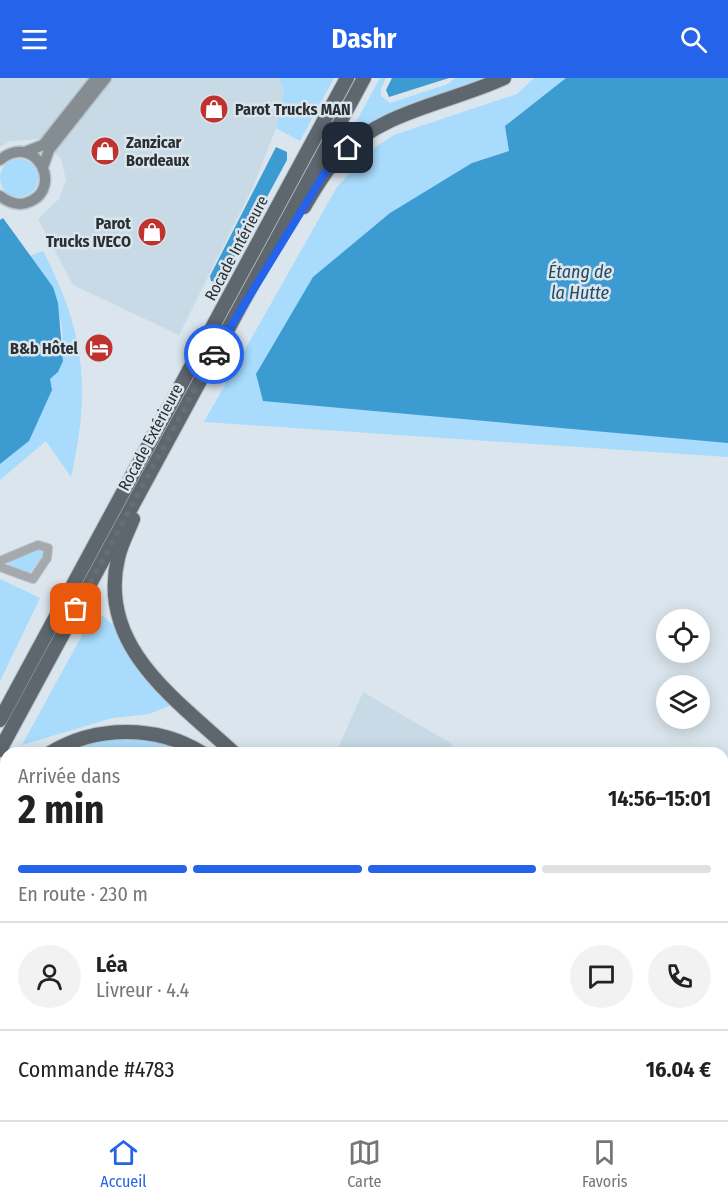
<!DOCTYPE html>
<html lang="fr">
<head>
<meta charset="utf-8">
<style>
	body { margin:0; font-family:"Fira Sans Condensed",sans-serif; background:#f2f2f2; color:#222; height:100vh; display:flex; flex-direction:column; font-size:22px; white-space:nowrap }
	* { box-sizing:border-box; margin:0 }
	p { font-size:20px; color:#767676 }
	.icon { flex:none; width:33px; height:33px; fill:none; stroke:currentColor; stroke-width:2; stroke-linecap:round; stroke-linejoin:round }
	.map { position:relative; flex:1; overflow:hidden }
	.details { position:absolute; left:0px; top:669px; width:729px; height:374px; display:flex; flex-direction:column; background:#fff; border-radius:18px 18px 0 0; box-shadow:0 3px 15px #0003 }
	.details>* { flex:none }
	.controls { position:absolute; left:656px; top:531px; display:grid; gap:12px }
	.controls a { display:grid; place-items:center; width:54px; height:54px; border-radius:50%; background:#fff; box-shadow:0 3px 15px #0003; font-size:30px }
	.pin { position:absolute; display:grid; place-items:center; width:51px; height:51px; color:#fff; margin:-26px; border-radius:12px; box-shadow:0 3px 9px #0006 }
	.courier { position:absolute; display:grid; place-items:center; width:60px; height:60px; margin:-30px; border:4px solid #2563eb; border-radius:50%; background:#fff; color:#222; box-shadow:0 2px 8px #0007 }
	.overview em { font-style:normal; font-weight:700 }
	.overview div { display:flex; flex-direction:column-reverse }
	.overview { display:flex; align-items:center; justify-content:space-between; height:102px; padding:0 18px }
	h1 { font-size:39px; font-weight:700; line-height:45px }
	.bar { display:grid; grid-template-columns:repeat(4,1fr); gap:9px 6px; align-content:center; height:72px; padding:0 18px }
	.bar i { height:8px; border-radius:4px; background:#e0e0e0 }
	.bar .on { background:#2563eb }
	.bar p { grid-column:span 4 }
	.line { display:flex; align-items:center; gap:15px; padding:0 18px; border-top:2px solid #e0e0e0 }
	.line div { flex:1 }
	.round { display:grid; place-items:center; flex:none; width:63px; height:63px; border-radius:32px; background:#f2f2f2 }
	header { display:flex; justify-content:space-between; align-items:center; height:78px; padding:0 18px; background:#2563eb; color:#fff; font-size:27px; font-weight:700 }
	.tabs { display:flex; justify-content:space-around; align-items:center; height:84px; border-top:2px solid #e0e0e0; background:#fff; font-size:16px; color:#767676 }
	.tabs a { display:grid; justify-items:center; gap:3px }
	.tabs .on { color:#2563eb }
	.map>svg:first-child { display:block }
	.built { fill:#c8dae5 }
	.green { fill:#a8dbfc }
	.water { fill:#3c9bd0 }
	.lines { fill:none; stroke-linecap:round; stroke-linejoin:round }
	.street-casing { stroke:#b7c1c7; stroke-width:10 }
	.secondary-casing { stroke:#b7c1c7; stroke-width:13 }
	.highway-casing { stroke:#b7c1c7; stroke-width:16 }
	.street { stroke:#a5a9ad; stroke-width:8 }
	.secondary { stroke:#868d92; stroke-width:10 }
	.highway { stroke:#5e676e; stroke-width:14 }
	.done { stroke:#686f73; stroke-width:6; stroke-dasharray:0 10.8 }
	.route { stroke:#2563eb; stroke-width:8 }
	.labels { text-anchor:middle; stroke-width:5; stroke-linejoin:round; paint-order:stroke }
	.poi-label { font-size:16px; font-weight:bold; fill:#2a2f31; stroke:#dae5ed; text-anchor:start }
	.street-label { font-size:16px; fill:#2a2f31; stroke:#dae5ed }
	.water-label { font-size:18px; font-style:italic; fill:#234a61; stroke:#dae5ed }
</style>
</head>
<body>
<header><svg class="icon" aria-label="menu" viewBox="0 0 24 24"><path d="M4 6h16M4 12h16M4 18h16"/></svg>Dashr<svg class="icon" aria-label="search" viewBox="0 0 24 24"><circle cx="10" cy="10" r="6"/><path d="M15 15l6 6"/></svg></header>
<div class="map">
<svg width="728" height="1042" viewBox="0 0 728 1042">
	<rect width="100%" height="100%" fill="#dae5ed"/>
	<path class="built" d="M0 0H279L284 13 276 50 253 109 179 257 73 207 38 141 59 121 66 102 61 81 40 61 10 63 0 69Z
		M363 614 452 666 449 675H336Z"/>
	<path class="green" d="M279 0H334L300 63 276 50 284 13Z
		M380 0H386L381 10V18L390 25 448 6 455 0H494L343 68Z
		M534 0H566L506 48 509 73 472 85 728 365V379L204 344 337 109 371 72 394 57 517 16Z
		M0 100a19 19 0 1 1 38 0a19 19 0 1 1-38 0Z
		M43 173C85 254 91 310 71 399L46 363 0 402V386L29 363 50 301 58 294 63 283 62 250 53 209 30 178Z
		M34 471 41 472 43 477 29 497 7 489 9 484Z
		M0 501 40 520 0 603Z
		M103 538 112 546 139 592 172 627 149 636 112 640 22 667 92 539Z
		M143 658 196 675H65L99 661Z
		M6 728V947H0V736Z
		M728 771V1042H620L615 1037 723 1036V781Z
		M521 1036 524 1042H335L327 1037Z"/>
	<path class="water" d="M392 0H449L389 19 386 12Z
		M566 0H728V365L263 323 256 296 313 199 390 135 472 85 509 73 505 48Z
		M276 69 287 74V82L222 202 219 205 211 203 210 198Z
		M3 140 53 209 58 225 63 283 58 294 50 301 52 312 29 363 0 386V142Z
		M0 947H6V1036H327L335 1042H0Z"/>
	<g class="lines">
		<g class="street-casing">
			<path id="street" d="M0 483 38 467 48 470 47 480 33 501 0 489"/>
		</g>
		<g class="secondary-casing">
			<path id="secondary" d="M25 74 43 67 96 0
				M0 82C36 52 66 113 26 125 16 128 8 124 0 118
				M43 89 49 72 106 0
				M0 764 6 765
				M534 1036 537 1042"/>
		</g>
		<g class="highway-casing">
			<path id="highway" d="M304 129C314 112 324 94 338 79 381 33 450 25 504 0
				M133 441C128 454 121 466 118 480 97 569 177 622 234 675
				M0 642 347 0
				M0 672 364 0
				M50 675C96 647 157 647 202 675
				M0 724 6 717"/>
		</g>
		<use href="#street" class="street"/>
		<use href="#secondary" class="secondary"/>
		<use href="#highway" class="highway"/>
	</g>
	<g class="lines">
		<path class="done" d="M76 531 214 276"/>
		<path class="route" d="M214 276 324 96 348 70"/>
	</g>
	<defs>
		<g id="shop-disc" transform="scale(1.5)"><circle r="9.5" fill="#c0322d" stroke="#dae5ed"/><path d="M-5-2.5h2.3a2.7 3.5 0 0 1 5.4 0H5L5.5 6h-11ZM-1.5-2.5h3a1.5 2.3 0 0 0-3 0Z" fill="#fff"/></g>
		<g id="hotel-disc" transform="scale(1.5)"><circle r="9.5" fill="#c0322d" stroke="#dae5ed"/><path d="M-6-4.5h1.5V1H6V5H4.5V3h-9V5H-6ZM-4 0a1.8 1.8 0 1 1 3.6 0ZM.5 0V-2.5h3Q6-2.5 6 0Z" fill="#fff"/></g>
	</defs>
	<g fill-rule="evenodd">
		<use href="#shop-disc" x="214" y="31"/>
		<use href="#shop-disc" x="105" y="73"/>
		<use href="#shop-disc" x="152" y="154"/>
		<use href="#hotel-disc" x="99" y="270"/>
	</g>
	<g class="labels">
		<g class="poi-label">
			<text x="235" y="37">Parot Trucks MAN</text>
			<text x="126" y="70">Zanzicar<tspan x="126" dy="18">Bordeaux</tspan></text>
			<text x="131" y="151" text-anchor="end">Parot<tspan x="131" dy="18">Trucks IVECO</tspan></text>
			<text x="78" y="276" text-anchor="end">B&amp;b Hôtel</text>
		</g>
		<g class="street-label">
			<text transform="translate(236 170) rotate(-62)" y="6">Rocade Intérieure</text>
			<text transform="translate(150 359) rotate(-62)" y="6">Rocade Extérieure</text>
		</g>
		<g class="water-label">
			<text x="580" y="200">Étang de<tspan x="580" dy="21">la Hutte</tspan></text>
		</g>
	</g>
</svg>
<div class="controls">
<a><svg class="icon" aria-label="locate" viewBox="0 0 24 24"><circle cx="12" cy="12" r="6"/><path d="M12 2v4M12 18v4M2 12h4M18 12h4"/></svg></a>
<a><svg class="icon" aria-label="layers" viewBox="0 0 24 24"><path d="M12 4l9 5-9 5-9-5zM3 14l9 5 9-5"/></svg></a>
</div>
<div class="pin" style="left:76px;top:531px;background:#ea580c"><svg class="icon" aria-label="bag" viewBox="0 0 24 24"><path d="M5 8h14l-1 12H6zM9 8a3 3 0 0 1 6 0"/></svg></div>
<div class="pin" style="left:348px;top:70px;background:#1f2937"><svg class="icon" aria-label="home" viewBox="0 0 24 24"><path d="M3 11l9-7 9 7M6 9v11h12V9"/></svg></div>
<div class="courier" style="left:214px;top:276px"><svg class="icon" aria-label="car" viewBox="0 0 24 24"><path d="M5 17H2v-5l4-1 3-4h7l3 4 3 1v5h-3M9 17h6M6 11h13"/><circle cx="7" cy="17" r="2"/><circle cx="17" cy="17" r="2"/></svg></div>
<section class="details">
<div class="overview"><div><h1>2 min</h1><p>Arrivée dans</p></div><em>14:56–15:01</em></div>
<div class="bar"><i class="on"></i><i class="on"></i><i class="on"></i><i></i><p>En route · 230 m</p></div>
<div class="line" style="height:108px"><a class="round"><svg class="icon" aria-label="person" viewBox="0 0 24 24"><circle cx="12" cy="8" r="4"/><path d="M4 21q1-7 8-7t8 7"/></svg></a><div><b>Léa</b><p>Livreur · 4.4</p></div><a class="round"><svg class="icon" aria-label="chat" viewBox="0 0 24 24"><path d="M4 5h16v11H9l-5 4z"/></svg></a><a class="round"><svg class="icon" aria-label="phone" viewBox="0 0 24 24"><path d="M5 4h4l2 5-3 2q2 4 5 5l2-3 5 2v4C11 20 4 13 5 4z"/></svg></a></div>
<div class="line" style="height:78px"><div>Commande #4783</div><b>16.04 €</b></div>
</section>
</div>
<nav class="tabs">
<a class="on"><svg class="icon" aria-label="home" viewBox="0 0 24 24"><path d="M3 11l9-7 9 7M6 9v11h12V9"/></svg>Accueil</a>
<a><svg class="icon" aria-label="map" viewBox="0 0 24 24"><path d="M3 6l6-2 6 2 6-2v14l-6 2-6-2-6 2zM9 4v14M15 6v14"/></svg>Carte</a>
<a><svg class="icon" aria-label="saved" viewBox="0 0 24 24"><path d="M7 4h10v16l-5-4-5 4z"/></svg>Favoris</a>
</nav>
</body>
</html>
